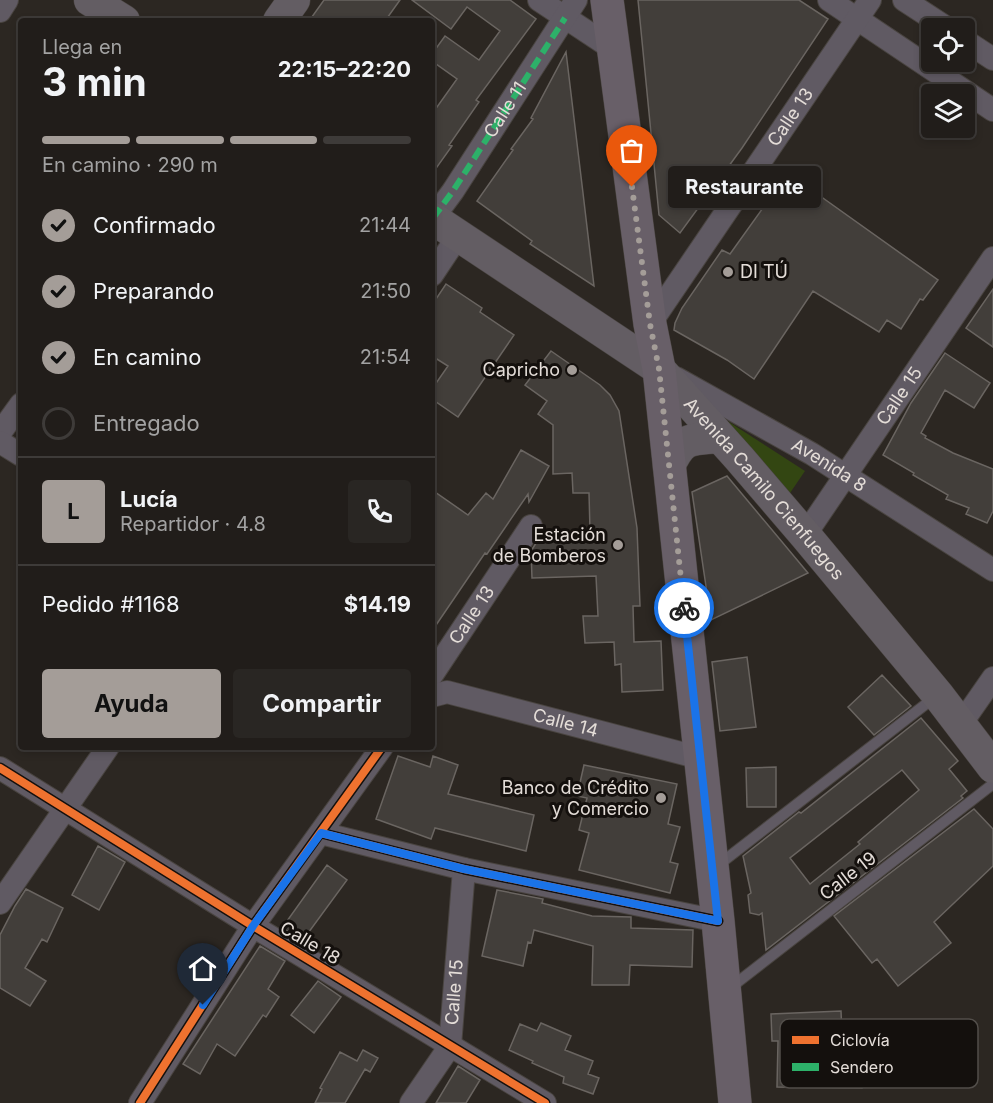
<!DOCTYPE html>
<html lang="es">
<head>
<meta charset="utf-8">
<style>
	body { margin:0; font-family:Inter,sans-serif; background:#292623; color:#f1f3f6; height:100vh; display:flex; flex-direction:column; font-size:22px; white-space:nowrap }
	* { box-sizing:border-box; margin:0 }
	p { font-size:20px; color:#a2a2a2 }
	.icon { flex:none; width:33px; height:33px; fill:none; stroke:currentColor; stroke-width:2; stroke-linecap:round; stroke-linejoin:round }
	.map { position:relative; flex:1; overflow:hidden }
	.side { position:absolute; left:18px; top:18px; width:417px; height:732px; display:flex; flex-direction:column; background:#211d1a; border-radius:6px; box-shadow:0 3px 9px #0003,0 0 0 2px #3e3b39 }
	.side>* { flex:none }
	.buttons { position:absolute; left:921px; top:18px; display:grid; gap:12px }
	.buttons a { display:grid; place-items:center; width:54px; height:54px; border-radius:6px; background:#211d1a; box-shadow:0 3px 9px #0003,0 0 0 2px #3e3b39; font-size:30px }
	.pin { position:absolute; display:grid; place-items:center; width:51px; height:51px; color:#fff; margin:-62px -26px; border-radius:50% 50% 50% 0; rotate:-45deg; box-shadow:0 0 6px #0007 }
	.pin .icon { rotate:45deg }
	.courier { position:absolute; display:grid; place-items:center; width:60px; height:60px; margin:-30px; border:4px solid #1a73e8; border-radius:50%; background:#fff; color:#222; box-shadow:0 2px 8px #0007 }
	.bubble { position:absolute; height:42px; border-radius:6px; background:#211d1a; box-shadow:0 3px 9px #0003,0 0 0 2px #3e3b39; font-size:20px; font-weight:700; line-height:42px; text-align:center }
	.headline em { font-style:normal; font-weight:700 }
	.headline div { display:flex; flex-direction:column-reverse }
	.headline { display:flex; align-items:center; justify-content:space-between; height:102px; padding:0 24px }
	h1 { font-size:39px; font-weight:700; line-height:45px }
	.bar { display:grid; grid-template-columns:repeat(4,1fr); gap:9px 6px; align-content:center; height:72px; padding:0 24px }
	.bar i { height:8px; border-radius:4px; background:#3e3b39 }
	.bar .on { background:#a49d98 }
	.bar p { grid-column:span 4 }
	.line { display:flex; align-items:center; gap:15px; padding:0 24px; border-top:2px solid #3e3b39 }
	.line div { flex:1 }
	.round { display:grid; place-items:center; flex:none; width:63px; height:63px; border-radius:6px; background:#292623 }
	ol { padding:0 24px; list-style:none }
	li { display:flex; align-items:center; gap:18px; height:66px }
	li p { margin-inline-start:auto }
	li .icon { padding:6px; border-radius:50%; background:#a49d98; color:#111; stroke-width:4 }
	li:last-child { color:#a2a2a2 }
	li i { width:33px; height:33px; border:3px solid #3e3b39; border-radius:50% }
	.cta { display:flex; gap:12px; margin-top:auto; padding:12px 24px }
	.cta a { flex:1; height:69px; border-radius:6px; background:#a49d98; color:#111; font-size:24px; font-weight:700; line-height:69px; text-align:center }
	.cta a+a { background:#292623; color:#f1f3f6 }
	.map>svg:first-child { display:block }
	.green { fill:#334612 }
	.building { fill:#423e3a; stroke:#6a6561; stroke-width:1.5; fill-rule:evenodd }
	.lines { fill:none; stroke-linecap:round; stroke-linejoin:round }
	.lane-casing { stroke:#494440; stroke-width:12 }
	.street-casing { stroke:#494440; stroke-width:24 }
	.secondary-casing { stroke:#494440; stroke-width:33 }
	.highway-casing { stroke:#494440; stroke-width:34 }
	.lane { stroke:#605a63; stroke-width:10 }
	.street { stroke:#605a63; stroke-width:22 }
	.secondary { stroke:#635d63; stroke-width:32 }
	.highway { stroke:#685f68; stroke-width:33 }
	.quiet { stroke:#2db169; stroke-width:6; stroke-dasharray:12 6; stroke-linecap:butt }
	.cycleway-casing { stroke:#14100d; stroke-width:11 }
	.cycleway { stroke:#ef722f; stroke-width:8 }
	.done { stroke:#a49d98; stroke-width:6; stroke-dasharray:0 10.8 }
	.route { stroke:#1a73e8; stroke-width:8 }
	.poi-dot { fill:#a49d98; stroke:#14100d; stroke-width:2 }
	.labels { text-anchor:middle; stroke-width:6; stroke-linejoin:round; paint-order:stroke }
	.street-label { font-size:18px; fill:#e4ddd8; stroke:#14100d }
	.poi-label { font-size:18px; fill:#e4ddd8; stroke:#14100d; text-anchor:end }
	.key { fill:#14100d; stroke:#524e4a; stroke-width:1.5 }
	.key-label { font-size:16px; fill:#e4ddd8 }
</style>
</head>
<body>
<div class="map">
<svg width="993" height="1103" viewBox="0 0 993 1103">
	<rect width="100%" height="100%" fill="#2c2722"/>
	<path class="green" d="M715 413 805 471 788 496Z"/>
	<path class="building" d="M324 0H400L385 21H309Z
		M412 0H510L536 19 476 100 479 102 449 145 452 146 432 174V114L457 79 432 61V54L445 36 479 60 500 31 467 7 451 29Z
		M638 0H799L828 19 742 148 680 233 659 215Z
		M566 52 583 193 594 286 530 244 532 241 477 201 513 150 511 149 533 119 531 118Z
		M785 171 938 280 923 300 920 299 901 329 887 320 879 332 813 291 754 379 727 360 674 330 675 323 682 308 722 250 730 254 773 194 771 192Z
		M446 284 482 308 480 312 514 335 458 417 432 399V389L448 366 432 356V305Z
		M993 289V347L966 328Z
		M551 351 600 385 610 395 619 411 637 528 640 606H633L634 642 661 641 663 690 622 692 621 664 615 665 614 642 585 643 583 616H598L596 576 532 578 531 551 543 532 590 530 589 493H573L572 473 553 474V425L538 414 547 401 525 385Z
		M945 353 990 383 974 408 945 390 921 433 926 436 925 438 953 453 993 469V511L987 523 966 514 969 508 946 499 948 495 913 475 914 473 883 455 911 403Z
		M521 450 549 466 529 502 528 494 487 554 485 553 432 631V490L468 515 486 493 493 499Z
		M727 476 808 573 711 620 692 492Z
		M747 657 756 727 720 731 712 662Z
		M882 675 911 706 874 735 848 707Z
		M921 718 958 761 949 769 967 791 961 796 963 798 766 950 762 913 759 915 750 913 748 895 751 893 743 856 799 812 801 813ZM902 770 919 790 858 842 860 844 810 884 790 858Z
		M398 756 430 767 433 756 458 765 448 794 534 815 526 851 435 828 431 839 376 819Z
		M584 765 677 784 668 824 680 827 670 862 678 864 670 893 579 870 589 833 579 830 587 798 577 796Z
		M776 767V807H747L746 768Z
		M974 809 993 829V866L934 922 951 943 898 986 877 959 872 963 834 916Z
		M98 846 125 862 99 910 72 895Z
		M327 865 347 880 303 940 282 928Z
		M26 889 63 908 47 942 42 939 25 968 46 981 30 1006 0 988V935L15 906Z
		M497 890 543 899 542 903 592 916 631 917V928L693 930 692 967 630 965 629 985H592L593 946 534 930 531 943 528 942 523 966 482 956Z
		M260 946 285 961 268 989 279 997 266 1017 263 1015 235 1056 217 1044 200 1074 183 1064Z
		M318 981 341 997 314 1033 291 1015Z
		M841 1011 843 1057H863L862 1088 777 1087 778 1041H772L771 1014Z
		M541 1023 571 1036 565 1050 593 1061 588 1074 599 1078 593 1094 563 1083 564 1077 532 1063 533 1061 509 1050 520 1024 537 1031Z
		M363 1050 378 1058 370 1072 365 1069 345 1103H315L322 1089 320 1088 340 1052 357 1061Z
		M458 1066 480 1080 466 1103H436Z"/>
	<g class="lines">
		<g class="lane-casing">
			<path id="lane" d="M717 866 935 697
				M730 988 993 784"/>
		</g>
		<g class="street-casing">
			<g id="street">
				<path d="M539 0 613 49"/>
				<path d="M829 0 993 110"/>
				<path d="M904 0 947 28"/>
				<path d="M0 11 7 0"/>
				<path d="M964 40 993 59"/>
				<path id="s1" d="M433 218 453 191 576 0"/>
				<path d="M432 275 458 236"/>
				<path id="s2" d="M650 324 870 0"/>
				<path id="s3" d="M676 378 812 454 993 570"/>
				<path d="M0 433 21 404"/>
				<path d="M0 442 21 455"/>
				<path id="s4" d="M805 535 993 258"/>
				<path id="s5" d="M432 675 531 526"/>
				<path id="s6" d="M432 696 447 692 700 758"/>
				<path d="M961 724 993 678"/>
				<path d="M0 768 253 926 545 1103"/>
				<path d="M321 833 464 869 718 921"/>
				<path d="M0 903 108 747"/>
				<path d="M140 1103 253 926 382 747"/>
				<path id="s7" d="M411 1103 450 1046 464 869"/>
			</g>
		</g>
		<g class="secondary-casing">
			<g id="secondary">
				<path d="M90 0 124 21"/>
				<path d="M279 21 294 0"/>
				<path id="s8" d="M432 218 659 369 739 458 805 535 938 695 993 767"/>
				<path d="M669 466C683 437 688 440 719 437"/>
			</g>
		</g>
		<g class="highway-casing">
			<path id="highway" d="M607 0 650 324 659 369 718 921 735 1103"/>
		</g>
		<use href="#lane" class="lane"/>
		<use href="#street" class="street"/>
		<use href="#secondary" class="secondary"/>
		<use href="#highway" class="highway"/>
		<path class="quiet" d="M433 218 453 191 565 18"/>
		<g class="cycleway-casing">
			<path id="cycleway" d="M0 768 253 926 545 1103
				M321 833 464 869 718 921
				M140 1103 253 926 382 747"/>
		</g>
		<use href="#cycleway" class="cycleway"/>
	</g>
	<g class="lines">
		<path class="done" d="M632 187 650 324 659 369 684 608"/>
		<path class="route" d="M203 1005 253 926 321 833 464 869 718 921 684 608"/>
	</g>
	<g class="poi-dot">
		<circle cx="728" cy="272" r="6"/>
		<circle cx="572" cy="370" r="6"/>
		<circle cx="618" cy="545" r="6"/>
		<circle cx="661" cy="798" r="6"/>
	</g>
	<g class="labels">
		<g class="street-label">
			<text dy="6" stroke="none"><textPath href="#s1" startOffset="130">Calle 11</textPath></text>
			<text dy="6" stroke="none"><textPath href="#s2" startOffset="250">Calle 13</textPath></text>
			<text dy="6" stroke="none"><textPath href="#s4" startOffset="168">Calle 15</textPath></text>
			<text dy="6" stroke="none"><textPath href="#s3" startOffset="176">Avenida 8</textPath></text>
			<text dy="6" stroke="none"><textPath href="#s8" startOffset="432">Avenida Camilo Cienfuegos</textPath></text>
			<text dy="6" stroke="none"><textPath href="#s5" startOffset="72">Calle 13</textPath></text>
			<text dy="6" stroke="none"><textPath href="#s6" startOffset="138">Calle 14</textPath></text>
			<text transform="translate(848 876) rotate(-38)" y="6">Calle 19</text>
			<text transform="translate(310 943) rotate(31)" y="6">Calle 18</text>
			<text dy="6" stroke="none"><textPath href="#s7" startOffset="123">Calle 15</textPath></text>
		</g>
		<g class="poi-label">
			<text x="740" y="278" text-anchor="start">DI TÚ</text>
			<text x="560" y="376">Capricho</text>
			<text x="606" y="541">Estación<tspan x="606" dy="21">de Bomberos</tspan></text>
			<text x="649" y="794">Banco de Crédito<tspan x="649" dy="21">y Comercio</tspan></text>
		</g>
	</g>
	<rect x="780" y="1019" width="198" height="69" rx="9" class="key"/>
	<rect x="792" y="1036" width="27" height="8" fill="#ef722f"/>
	<rect x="792" y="1063" width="27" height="8" fill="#2db169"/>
	<g class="key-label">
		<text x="830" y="1046">Ciclovía</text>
		<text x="830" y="1073">Sendero</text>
	</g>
</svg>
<div class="buttons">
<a><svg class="icon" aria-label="locate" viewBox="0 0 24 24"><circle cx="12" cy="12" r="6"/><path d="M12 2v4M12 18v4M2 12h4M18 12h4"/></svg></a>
<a><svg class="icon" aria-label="layers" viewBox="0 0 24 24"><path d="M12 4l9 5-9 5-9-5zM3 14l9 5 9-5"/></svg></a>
</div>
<div class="pin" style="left:632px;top:187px;background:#ea580c"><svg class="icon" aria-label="bag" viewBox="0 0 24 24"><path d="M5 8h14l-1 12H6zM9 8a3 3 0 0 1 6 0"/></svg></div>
<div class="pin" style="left:203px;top:1005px;background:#1f2937"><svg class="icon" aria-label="home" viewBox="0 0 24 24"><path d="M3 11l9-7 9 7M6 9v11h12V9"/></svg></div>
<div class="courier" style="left:684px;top:608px"><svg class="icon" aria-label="bike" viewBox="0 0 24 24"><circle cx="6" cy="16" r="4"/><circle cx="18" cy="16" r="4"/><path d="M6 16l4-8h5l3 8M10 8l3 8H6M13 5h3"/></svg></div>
<div class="bubble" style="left:668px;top:166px;width:153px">Restaurante</div>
<section class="side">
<div class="headline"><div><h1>3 min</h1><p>Llega en</p></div><em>22:15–22:20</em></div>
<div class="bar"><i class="on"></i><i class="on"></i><i class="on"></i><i></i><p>En camino · 290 m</p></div>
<ol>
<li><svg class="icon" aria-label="check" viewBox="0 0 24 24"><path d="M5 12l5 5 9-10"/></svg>Confirmado<p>21:44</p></li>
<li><svg class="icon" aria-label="check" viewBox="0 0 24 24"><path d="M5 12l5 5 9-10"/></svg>Preparando<p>21:50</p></li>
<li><svg class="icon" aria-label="check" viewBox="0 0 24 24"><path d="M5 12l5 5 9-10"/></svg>En camino<p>21:54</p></li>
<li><i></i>Entregado</li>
</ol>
<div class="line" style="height:108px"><b class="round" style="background:#a49d98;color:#111">L</b><div><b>Lucía</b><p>Repartidor · 4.8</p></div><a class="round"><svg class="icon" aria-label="phone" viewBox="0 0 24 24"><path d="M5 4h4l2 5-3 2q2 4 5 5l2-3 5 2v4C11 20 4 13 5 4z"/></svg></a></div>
<div class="line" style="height:78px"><div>Pedido #1168</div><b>$14.19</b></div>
<div class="cta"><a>Ayuda</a><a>Compartir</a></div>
</section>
</div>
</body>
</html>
